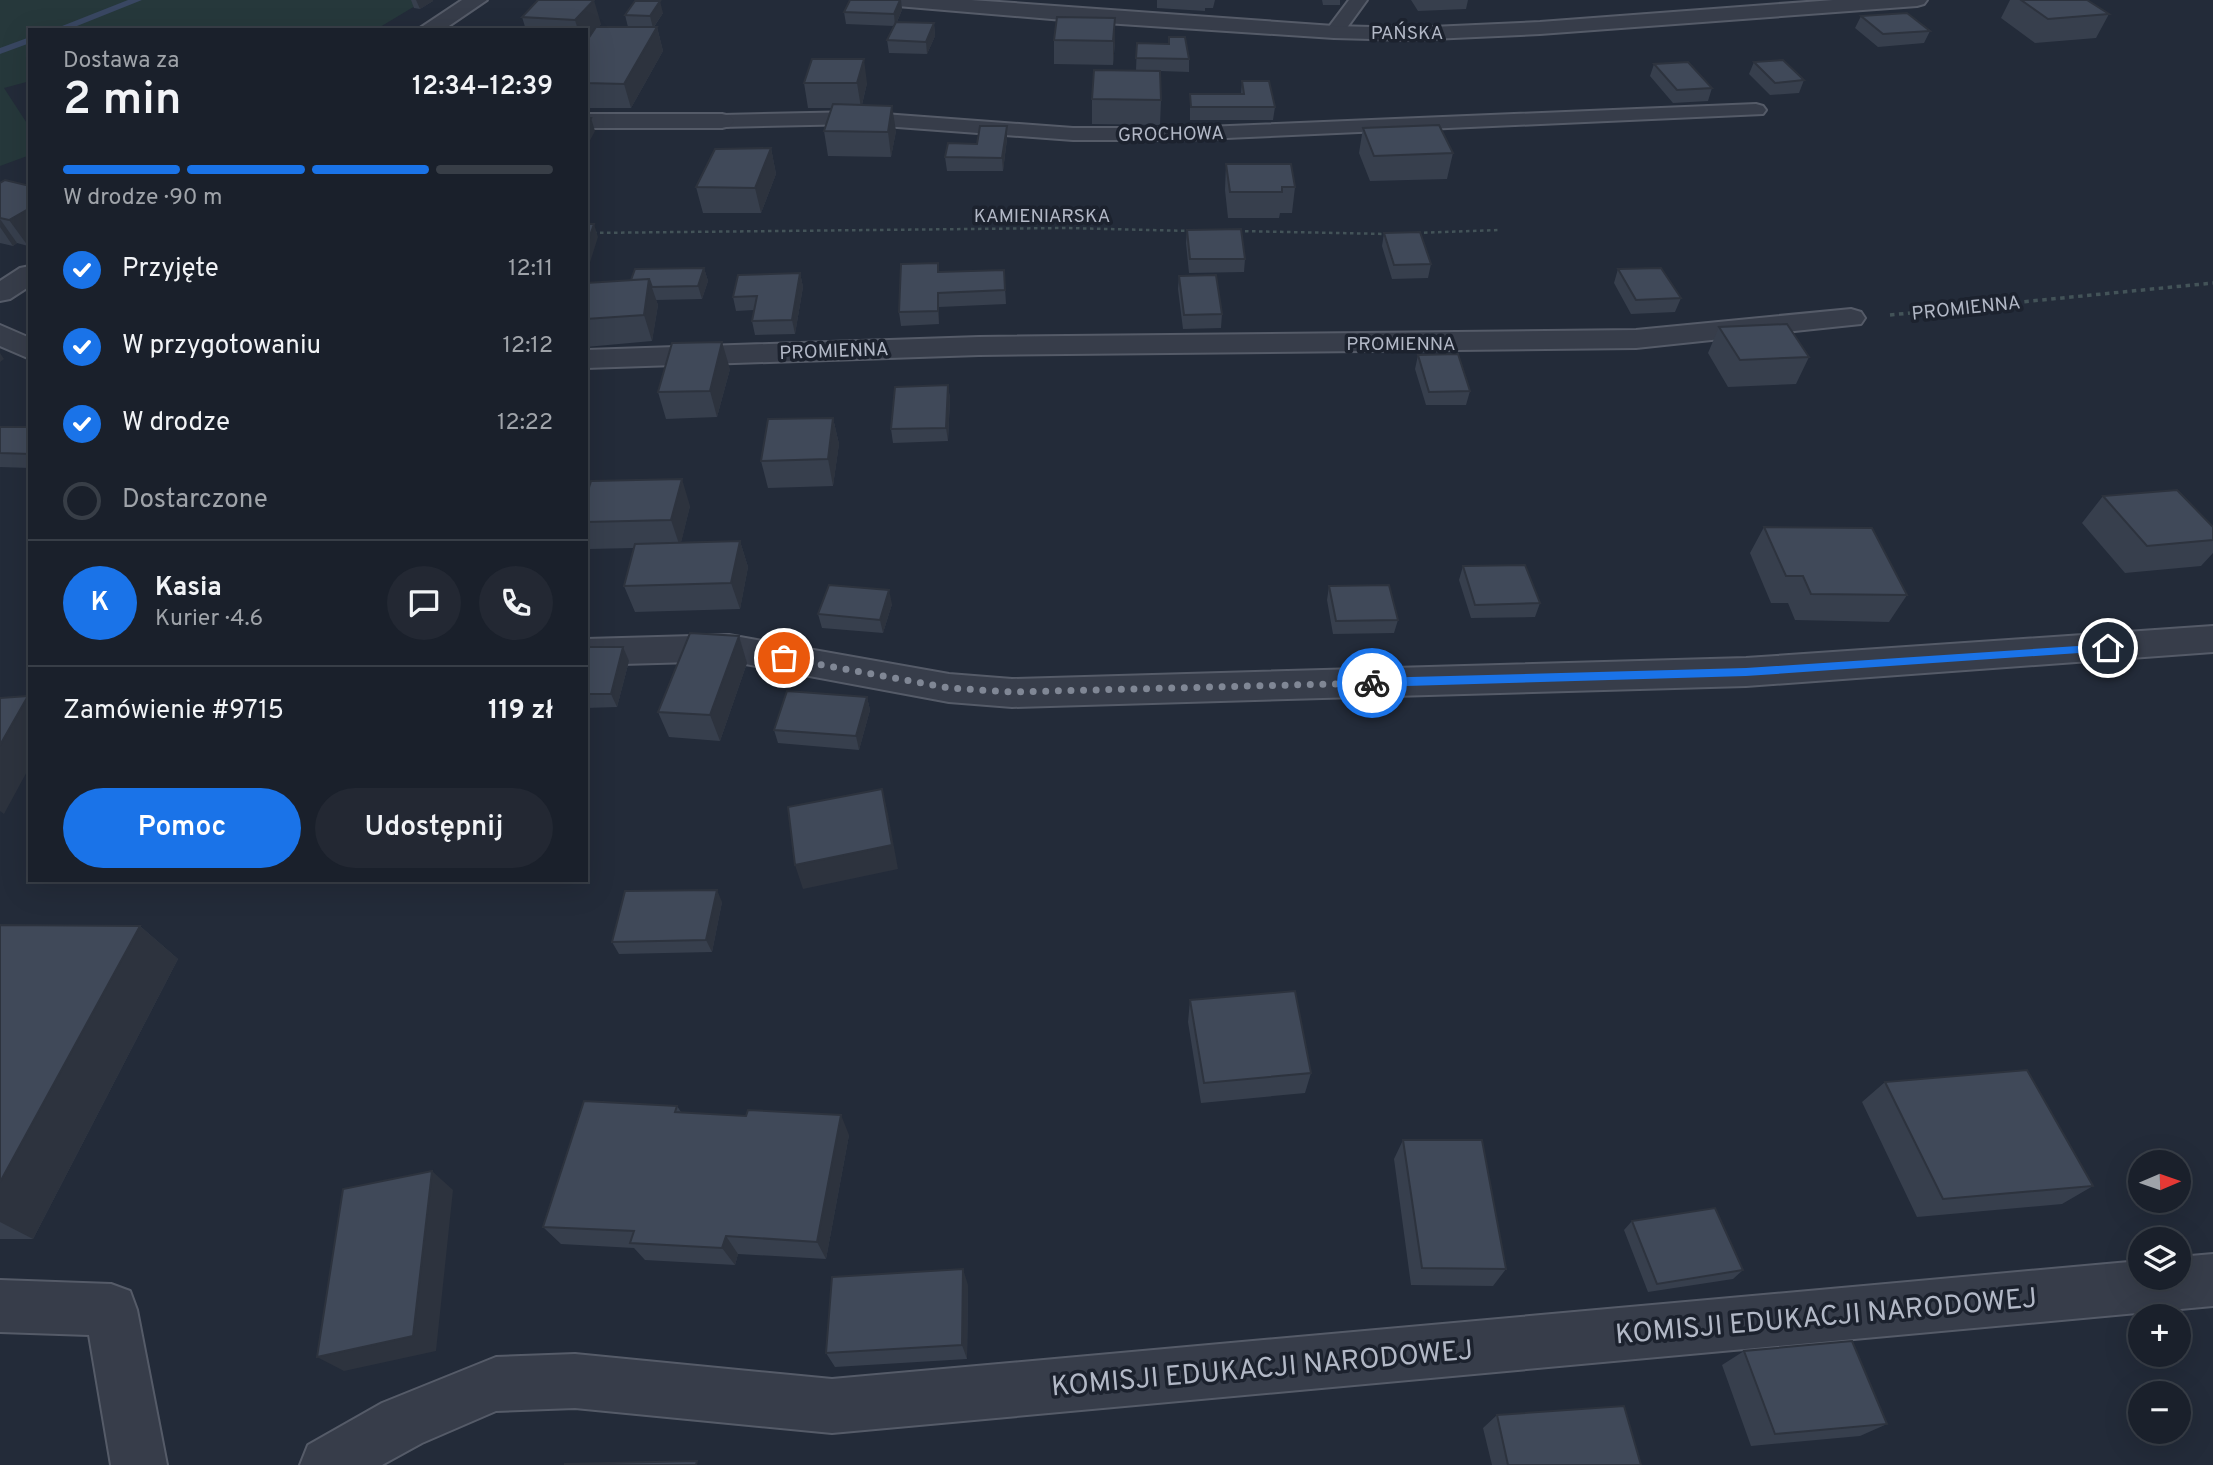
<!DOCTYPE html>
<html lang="pl">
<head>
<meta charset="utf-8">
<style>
	body { margin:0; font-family:Overpass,sans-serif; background:#232833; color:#f1f3f6; height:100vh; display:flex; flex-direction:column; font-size:26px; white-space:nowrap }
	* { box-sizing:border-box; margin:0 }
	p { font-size:23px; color:#9fa3a9 }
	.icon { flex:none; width:38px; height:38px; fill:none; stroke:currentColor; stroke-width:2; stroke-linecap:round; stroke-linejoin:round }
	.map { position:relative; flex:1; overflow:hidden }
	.panel { position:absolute; left:28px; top:28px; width:560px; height:854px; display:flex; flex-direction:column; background:#1a202b; border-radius:0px; box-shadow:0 7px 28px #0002,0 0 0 2px #383e47 }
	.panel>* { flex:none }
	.needle { width:46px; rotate:88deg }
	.fabs { position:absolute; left:2128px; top:1150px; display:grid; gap:14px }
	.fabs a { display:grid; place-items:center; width:63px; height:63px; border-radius:50%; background:#1a202b; box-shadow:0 7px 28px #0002,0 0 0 2px #383e47; font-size:35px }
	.pin { position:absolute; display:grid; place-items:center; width:60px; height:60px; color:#fff; margin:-30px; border:4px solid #fff; border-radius:50%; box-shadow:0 2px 7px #0007 }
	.courier { position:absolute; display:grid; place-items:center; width:70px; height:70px; margin:-35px; border:5px solid #1a73e8; border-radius:50%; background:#fff; color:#222; box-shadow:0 2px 9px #0007 }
	.headline em { font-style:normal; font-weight:600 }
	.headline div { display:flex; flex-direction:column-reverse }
	.headline { display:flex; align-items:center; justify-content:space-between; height:119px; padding:0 35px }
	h1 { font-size:46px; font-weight:600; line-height:52px }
	.bar { display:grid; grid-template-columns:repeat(4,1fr); gap:10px 7px; align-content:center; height:84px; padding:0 35px }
	.bar i { height:9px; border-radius:5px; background:#383e47 }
	.bar .active { background:#1a73e8 }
	.bar p { grid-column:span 4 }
	.line { display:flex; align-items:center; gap:18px; padding:0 35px; border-top:2px solid #383e47 }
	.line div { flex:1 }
	.round { display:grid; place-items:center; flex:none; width:74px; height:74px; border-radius:37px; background:#232833 }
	ol { padding:0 35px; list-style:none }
	li { display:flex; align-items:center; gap:21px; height:77px }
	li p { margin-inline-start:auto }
	li .icon { padding:7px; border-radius:50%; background:#1a73e8; color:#fff; stroke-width:4 }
	li:last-child { color:#9fa3a9 }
	li i { width:38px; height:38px; border:4px solid #383e47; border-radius:50% }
	.button { display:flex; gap:14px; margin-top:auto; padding:14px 35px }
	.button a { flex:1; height:80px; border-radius:42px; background:#1a73e8; color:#fff; font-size:28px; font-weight:600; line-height:80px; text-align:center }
	.button a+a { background:#232833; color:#f1f3f6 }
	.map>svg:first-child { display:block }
	.green { fill:#26383b }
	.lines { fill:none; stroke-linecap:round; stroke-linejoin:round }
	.stream { fill:#394762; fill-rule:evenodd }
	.service-casing { stroke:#555b68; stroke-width:4 }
	.minor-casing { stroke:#555b68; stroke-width:4 }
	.tertiary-casing { stroke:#555b68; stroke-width:4 }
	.path-far1 { stroke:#435358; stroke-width:2.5; stroke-dasharray:3.5 3.5; stroke-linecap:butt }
	.path { stroke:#435358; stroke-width:3.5; stroke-dasharray:4.5 4.5; stroke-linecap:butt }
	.service { fill:#373d4a; fill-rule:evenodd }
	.minor { fill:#373d4a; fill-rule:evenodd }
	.tertiary { fill:#373d4a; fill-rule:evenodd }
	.wall { fill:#373f4d }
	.shaded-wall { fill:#2d333e }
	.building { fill:#404959; stroke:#2d333e; stroke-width:2 }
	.route { fill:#1a73e8 }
	.done { stroke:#808795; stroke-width:7; stroke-dasharray:0 12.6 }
	.labels { text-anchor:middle; stroke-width:7; stroke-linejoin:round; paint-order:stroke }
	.far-street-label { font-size:19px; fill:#b2b8c6; stroke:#1c222e }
	.near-street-label { font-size:28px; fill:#b2b8c6; stroke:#1c222e }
</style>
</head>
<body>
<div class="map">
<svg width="2213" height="1465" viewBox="0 0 2213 1465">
	<rect width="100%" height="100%" fill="#232b39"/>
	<path class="green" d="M0 0H425L375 30H30V81L4 88 30 128V155L0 166Z"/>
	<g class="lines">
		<path class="stream" d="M128 0H142L67 30H52Z
			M30 37V43L0 54V48Z"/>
		<g class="service-casing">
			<path id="service" d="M1349 0H1367L1341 36H1327L1325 32Z
				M1756 104 1763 106 1766 110 1763 114 1181 140H1073L857 124 722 127 715 125 712 121 715 117 722 115 857 112 1073 128H1181Z"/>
		</g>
		<g class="minor-casing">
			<path id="minor" d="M887 0H971L1334 26 1409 28 1540 22 1833 0H1927L1924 4 1917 6 1540 34 1409 40 1334 38 1075 21 897 6 890 4Z
				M586 114H722L730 116 734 121 730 126 722 128H586Z
				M1851 309 1861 312 1865 318 1861 324 1636 348 979 355 586 368V350L979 337 1636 330Z
				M0 325 30 338V359L0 346Z
				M2213 626V652L1746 686 1012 707 949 702 729 661 586 665V639L729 635 949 674 1012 679 1746 658Z
				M2213 1254V1306L832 1433 575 1408 496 1411 422 1443 382 1465H300L308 1445 382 1403 496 1357 575 1354 832 1379 2140 1261V1278H2179V1257Z
				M0 1280 111 1284 130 1291 137 1310 167 1465H111L89 1335 0 1332Z"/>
		</g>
		<g class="tertiary-casing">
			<path id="tertiary" d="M462 0H487L443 30H417Z
				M30 266V286L10 299 0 301V281L20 268Z"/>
		</g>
		<path class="path-far1" d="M1238 231 1387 234
			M586 233 1065 228 1191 231
			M1417 233 1498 230"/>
		<path class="path" d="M1890 315 2213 283"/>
		<use href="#service" class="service"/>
		<use href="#minor" class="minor"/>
		<use href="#tertiary" class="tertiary"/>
	</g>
	<path class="wall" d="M411 0H433V1L420 9 414 8Z
		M538 0 601 24 598 27H628L625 15 663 13 654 27H657L663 51 631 108H586V42L591 35 586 40V30H526L522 17Z
		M850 0H901L902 10 897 22 934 23 935 36 927 54 889 53 887 40 894 26 846 24 844 12Z
		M1157 0H1215L1213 8H1205V11L1157 8Z
		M1322 0H1340V5H1323Z
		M1411 0H1468L1466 9 1418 11Z
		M2010 0H2087L2109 14 2096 38 2035 43 2001 18Z
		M1861 16 1930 31 1924 43 1878 47 1855 28Z
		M1115 18V42L1113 65 1054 64V40Z
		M1137 43 1189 59V72L1160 71 1161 100 1160 125 1092 124V99L1136 70Z
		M1754 62 1804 80 1799 93 1770 95 1749 74Z
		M1654 64 1712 88 1708 101 1673 103 1650 76Z
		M1242 81 1275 107 1273 120H1190V94H1241Z
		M804 83H867L862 105 896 131 891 157 828 156 824 131 832 108H808Z
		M1007 126V139L1003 171H947L945 157 977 144Z
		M1363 128 1453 153 1447 179 1370 181 1359 153Z
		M771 148 776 174 761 213H703L696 187Z
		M1226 164 1295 187 1292 213H1280L1279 218H1228L1225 190Z
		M0 183 28 246 17 243 13 246 0 243Z
		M1187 230 1245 259 1244 272 1189 273 1186 243Z
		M1384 233 1431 264 1428 278 1392 279 1382 246Z
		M938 263 939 272 1004 270 1006 304 939 307V324L901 326 899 312Z
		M704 268 708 281 702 299 656 300 658 305 652 341 586 347V283L631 280Z
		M1618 269 1681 298 1675 312 1631 314 1614 283Z
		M800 273 803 287 795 334 755 335 752 321 754 310 736 311 733 297Z
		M1179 276 1222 314 1221 328 1183 329 1178 289Z
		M1719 327 1809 357 1796 384 1728 387 1708 353Z
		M1418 355 1470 391 1466 405H1426L1415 369Z
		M730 369 717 417 666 419 658 392Z
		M948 385 950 399 948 441 893 443 891 429Z
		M833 418 839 444 833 486 768 488 761 461Z
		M0 427H30V468L0 467Z
		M2103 496 2213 540V553L2201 566 2125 573 2082 523Z
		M586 497 690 506 681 542 740 541 748 567 740 609 635 612 624 586 634 548 589 549 586 542Z
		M1764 527 1907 595 1889 622 1795 620 1788 603H1771L1750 553Z
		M1463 566 1540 603 1535 617 1471 618 1459 580Z
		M1329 586 1398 620 1394 633 1333 634 1327 600Z
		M892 604 883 633 822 628 818 614Z
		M739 636 747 663 720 741 669 737 658 712Z
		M586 647H623L629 661 617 707 586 708Z
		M867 697 870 710 859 750 778 743 774 730Z
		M722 902 712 952 619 954 612 942Z
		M0 925 140 926 178 959 33 1239H0Z
		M1190 1000 1311 1073 1305 1093 1201 1103 1188 1022Z
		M1885 1082 2093 1186 2062 1204 1917 1217 1862 1102Z
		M677 1106 681 1112 849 1135 826 1259 738 1254 735 1265 645 1260 634 1248 561 1244 543 1227Z
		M1403 1140 1506 1269 1493 1286 1411 1285 1394 1159Z
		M1632 1221 1743 1270 1733 1279 1648 1292 1624 1230Z
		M968 1285 967 1359 835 1367 826 1353Z
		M1744 1351 1887 1424 1860 1436 1751 1446 1722 1365Z
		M1497 1415 1641 1465H1492L1483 1428Z"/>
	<path class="shaded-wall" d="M416 0H433V1L420 9Z
		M594 0 601 24 586 40V30H578L575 20Z
		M900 0H901L902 10 895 26 894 14Z
		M660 1 663 13 653 28 650 16Z
		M1115 18V42L1113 65V41Z
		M934 23 935 36 927 54 926 42Z
		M657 27 663 51 631 108 624 84Z
		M864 59 867 83 861 108 857 83Z
		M892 106 896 131 891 157 888 132Z
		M591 118 595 131 586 148V127Z
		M1007 126V139L1003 171 1002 158Z
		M771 148 776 174 761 213 755 188Z
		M30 208V245L28 246 9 220Z
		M0 219 17 243 13 246 0 227Z
		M594 224 598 237 586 275V247Z
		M704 268 708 281 702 299 698 286Z
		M800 273 803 287 795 334 792 320Z
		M649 279 658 305 652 341 644 315Z
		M938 293 939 307V324L938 311Z
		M722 342 730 369 717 417 710 391Z
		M0 353 4 359 0 362Z
		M948 385 950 399 948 441 946 428Z
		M833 418 839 444 833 486 828 459Z
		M682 479 690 506 680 547 671 520Z
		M740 541 748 567 740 609 731 583Z
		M889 590 892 604 883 633 880 620Z
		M739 636 747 663 720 741 710 715Z
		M623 647 629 661 617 707 611 694Z
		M28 696 30 698V766L4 814 0 811V745Z
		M867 697 870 710 859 750 856 736Z
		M882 789 888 814 898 869 803 889 795 865Z
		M717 890 722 902 712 952 706 940Z
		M140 926 178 959 33 1239 0 1222V1182Z
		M841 1115 849 1135 826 1259 817 1242Z
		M432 1171 453 1190 436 1351 344 1371 317 1357Z
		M726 1236 738 1254 735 1265 722 1248Z
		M963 1269 968 1285 967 1359 962 1345Z"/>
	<path class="building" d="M538 0H594L575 20 522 17Z
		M850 0H900L894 14 844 12Z
		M2021 0H2087L2109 14 2048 19Z
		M635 1H660L650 16 625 15Z
		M1907 13 1930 31 1883 34 1861 16Z
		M1057 17 1115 18 1113 41 1054 40Z
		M896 22 934 23 926 42 887 40Z
		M596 27H657L624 84 586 83V42Z
		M1169 37H1185L1189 59 1136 58 1137 43 1169 44Z
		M812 59H864L857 83H804Z
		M1783 60 1804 80 1775 83 1754 62Z
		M1688 62 1712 88 1677 90 1654 64Z
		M1094 70 1160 71 1161 100 1092 99Z
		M1242 81H1269L1275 107H1191L1190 94H1244Z
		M833 104 892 106 888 132 824 131Z
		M586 118H591L586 127Z
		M1439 125 1453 153 1374 156 1363 128Z
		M980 126H1007L1002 158 945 157 948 143 977 144Z
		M771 148 755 188 696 187 715 149Z
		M1226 164H1291L1295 187H1282V192H1230Z
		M5 180 30 186V208L9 220 0 218V183Z
		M586 224H594L586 247Z
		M1241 229 1245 259H1190L1187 230Z
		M1420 232 1431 264 1394 265 1384 233Z
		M938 263V272L1004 270 1005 290 938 293V311L899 312 901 264Z
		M704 268 698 286 652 287 649 279 631 280 635 269Z
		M1661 268 1681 298 1636 300 1618 269Z
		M800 273 792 320 752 321 757 296 733 297 738 275Z
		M1216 275 1222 314 1184 315 1179 276Z
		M649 279 644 315 586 319V283Z
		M1787 324 1809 357 1740 360 1719 327Z
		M722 342 710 391 658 392 672 343Z
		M1458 354 1470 391 1429 392 1418 355Z
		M948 385 946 428 891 429 895 387Z
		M833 418 828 459 761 461 768 419Z
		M0 427H30V454L0 453Z
		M682 479 671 520 586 522V497L591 481Z
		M2177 490 2213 527V540L2147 546 2103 496Z
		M1764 527 1872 528 1907 595 1811 594 1803 576H1786Z
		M740 541 731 583 624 586 635 544Z
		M1525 565 1540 603 1475 605 1463 566Z
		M829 585 889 590 880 620 818 614Z
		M1389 585 1398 620 1336 621 1329 586Z
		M690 633 739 636 710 715 658 712Z
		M586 647H623L611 694H586Z
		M787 691 867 697 856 736 774 730Z
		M28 696 0 745V698Z
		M882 789 892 845 795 865 788 807Z
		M717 890 706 940 612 942 625 891Z
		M0 925 140 926 0 1182Z
		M1295 991 1311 1073 1204 1083 1190 1000Z
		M2027 1070 2093 1186 1943 1199 1885 1082Z
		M584 1101 677 1106 675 1112 746 1116 748 1110 841 1115 817 1242 726 1236 722 1248 630 1243 634 1231 543 1227Z
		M1403 1140H1482L1506 1269 1422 1268Z
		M432 1171 413 1336 317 1357 343 1189Z
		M1715 1208 1743 1270 1657 1284 1632 1221Z
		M963 1269 962 1345 826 1353 832 1277Z
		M1852 1341 1887 1424 1775 1434 1744 1351Z
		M1624 1406 1641 1465H1508L1497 1415Z
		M697 1461 696 1465H565V1464Z"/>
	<path class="route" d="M2108 644 2114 648 2108 651 1746 676 1372 687 1366 683 1372 678 1746 668Z"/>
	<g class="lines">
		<path class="done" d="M784 658 949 688 1012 692 1372 683"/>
	</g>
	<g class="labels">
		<g class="far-street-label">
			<text x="1407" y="39">PAŃSKA</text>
			<text transform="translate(1171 133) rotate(-1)" y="7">GROCHOWA</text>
			<text x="1042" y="222">KAMIENIARSKA</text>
			<text transform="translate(1966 307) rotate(-6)" y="7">PROMIENNA</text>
			<text x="1401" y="350">PROMIENNA</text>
			<text transform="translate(834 350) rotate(-2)" y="7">PROMIENNA</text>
		</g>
		<g class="near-street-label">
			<text transform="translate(1826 1315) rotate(-5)" y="10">KOMISJI EDUKACJI NARODOWEJ</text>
			<text transform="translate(1262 1367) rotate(-5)" y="10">KOMISJI EDUKACJI NARODOWEJ</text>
		</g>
	</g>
</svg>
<div class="fabs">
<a><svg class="needle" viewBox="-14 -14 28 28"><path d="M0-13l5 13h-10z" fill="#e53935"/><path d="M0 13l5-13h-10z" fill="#9fa3a9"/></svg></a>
<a><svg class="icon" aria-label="layers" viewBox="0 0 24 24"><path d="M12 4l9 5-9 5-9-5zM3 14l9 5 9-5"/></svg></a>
<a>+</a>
<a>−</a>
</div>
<div class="pin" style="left:784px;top:658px;background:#ea580c"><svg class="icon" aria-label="bag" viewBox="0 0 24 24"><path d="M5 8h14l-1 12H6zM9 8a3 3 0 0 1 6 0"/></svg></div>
<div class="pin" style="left:2108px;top:648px;background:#1f2937"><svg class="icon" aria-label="home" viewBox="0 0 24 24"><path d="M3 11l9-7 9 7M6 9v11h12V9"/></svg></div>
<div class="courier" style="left:1372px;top:683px"><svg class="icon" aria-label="bike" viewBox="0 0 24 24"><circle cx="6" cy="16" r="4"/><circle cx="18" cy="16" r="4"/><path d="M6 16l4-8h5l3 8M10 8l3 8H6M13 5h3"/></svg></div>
<section class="panel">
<div class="headline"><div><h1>2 min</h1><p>Dostawa za</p></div><em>12:34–12:39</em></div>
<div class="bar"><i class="active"></i><i class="active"></i><i class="active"></i><i></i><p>W drodze · 90 m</p></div>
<ol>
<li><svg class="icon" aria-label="check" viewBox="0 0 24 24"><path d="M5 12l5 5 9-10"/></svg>Przyjęte<p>12:11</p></li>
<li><svg class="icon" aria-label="check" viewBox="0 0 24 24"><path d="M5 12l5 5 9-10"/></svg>W przygotowaniu<p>12:12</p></li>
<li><svg class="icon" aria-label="check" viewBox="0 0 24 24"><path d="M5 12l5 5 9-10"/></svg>W drodze<p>12:22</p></li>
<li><i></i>Dostarczone</li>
</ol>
<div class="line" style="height:126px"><b class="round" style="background:#1a73e8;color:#fff">K</b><div><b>Kasia</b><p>Kurier · 4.6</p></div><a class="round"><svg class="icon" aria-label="chat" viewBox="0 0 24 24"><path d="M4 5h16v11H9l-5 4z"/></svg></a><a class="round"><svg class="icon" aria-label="phone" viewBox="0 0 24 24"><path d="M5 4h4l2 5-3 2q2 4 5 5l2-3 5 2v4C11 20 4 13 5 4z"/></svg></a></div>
<div class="line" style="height:91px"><div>Zamówienie #9715</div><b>119 zł</b></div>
<div class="button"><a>Pomoc</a><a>Udostępnij</a></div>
</section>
</div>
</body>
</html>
